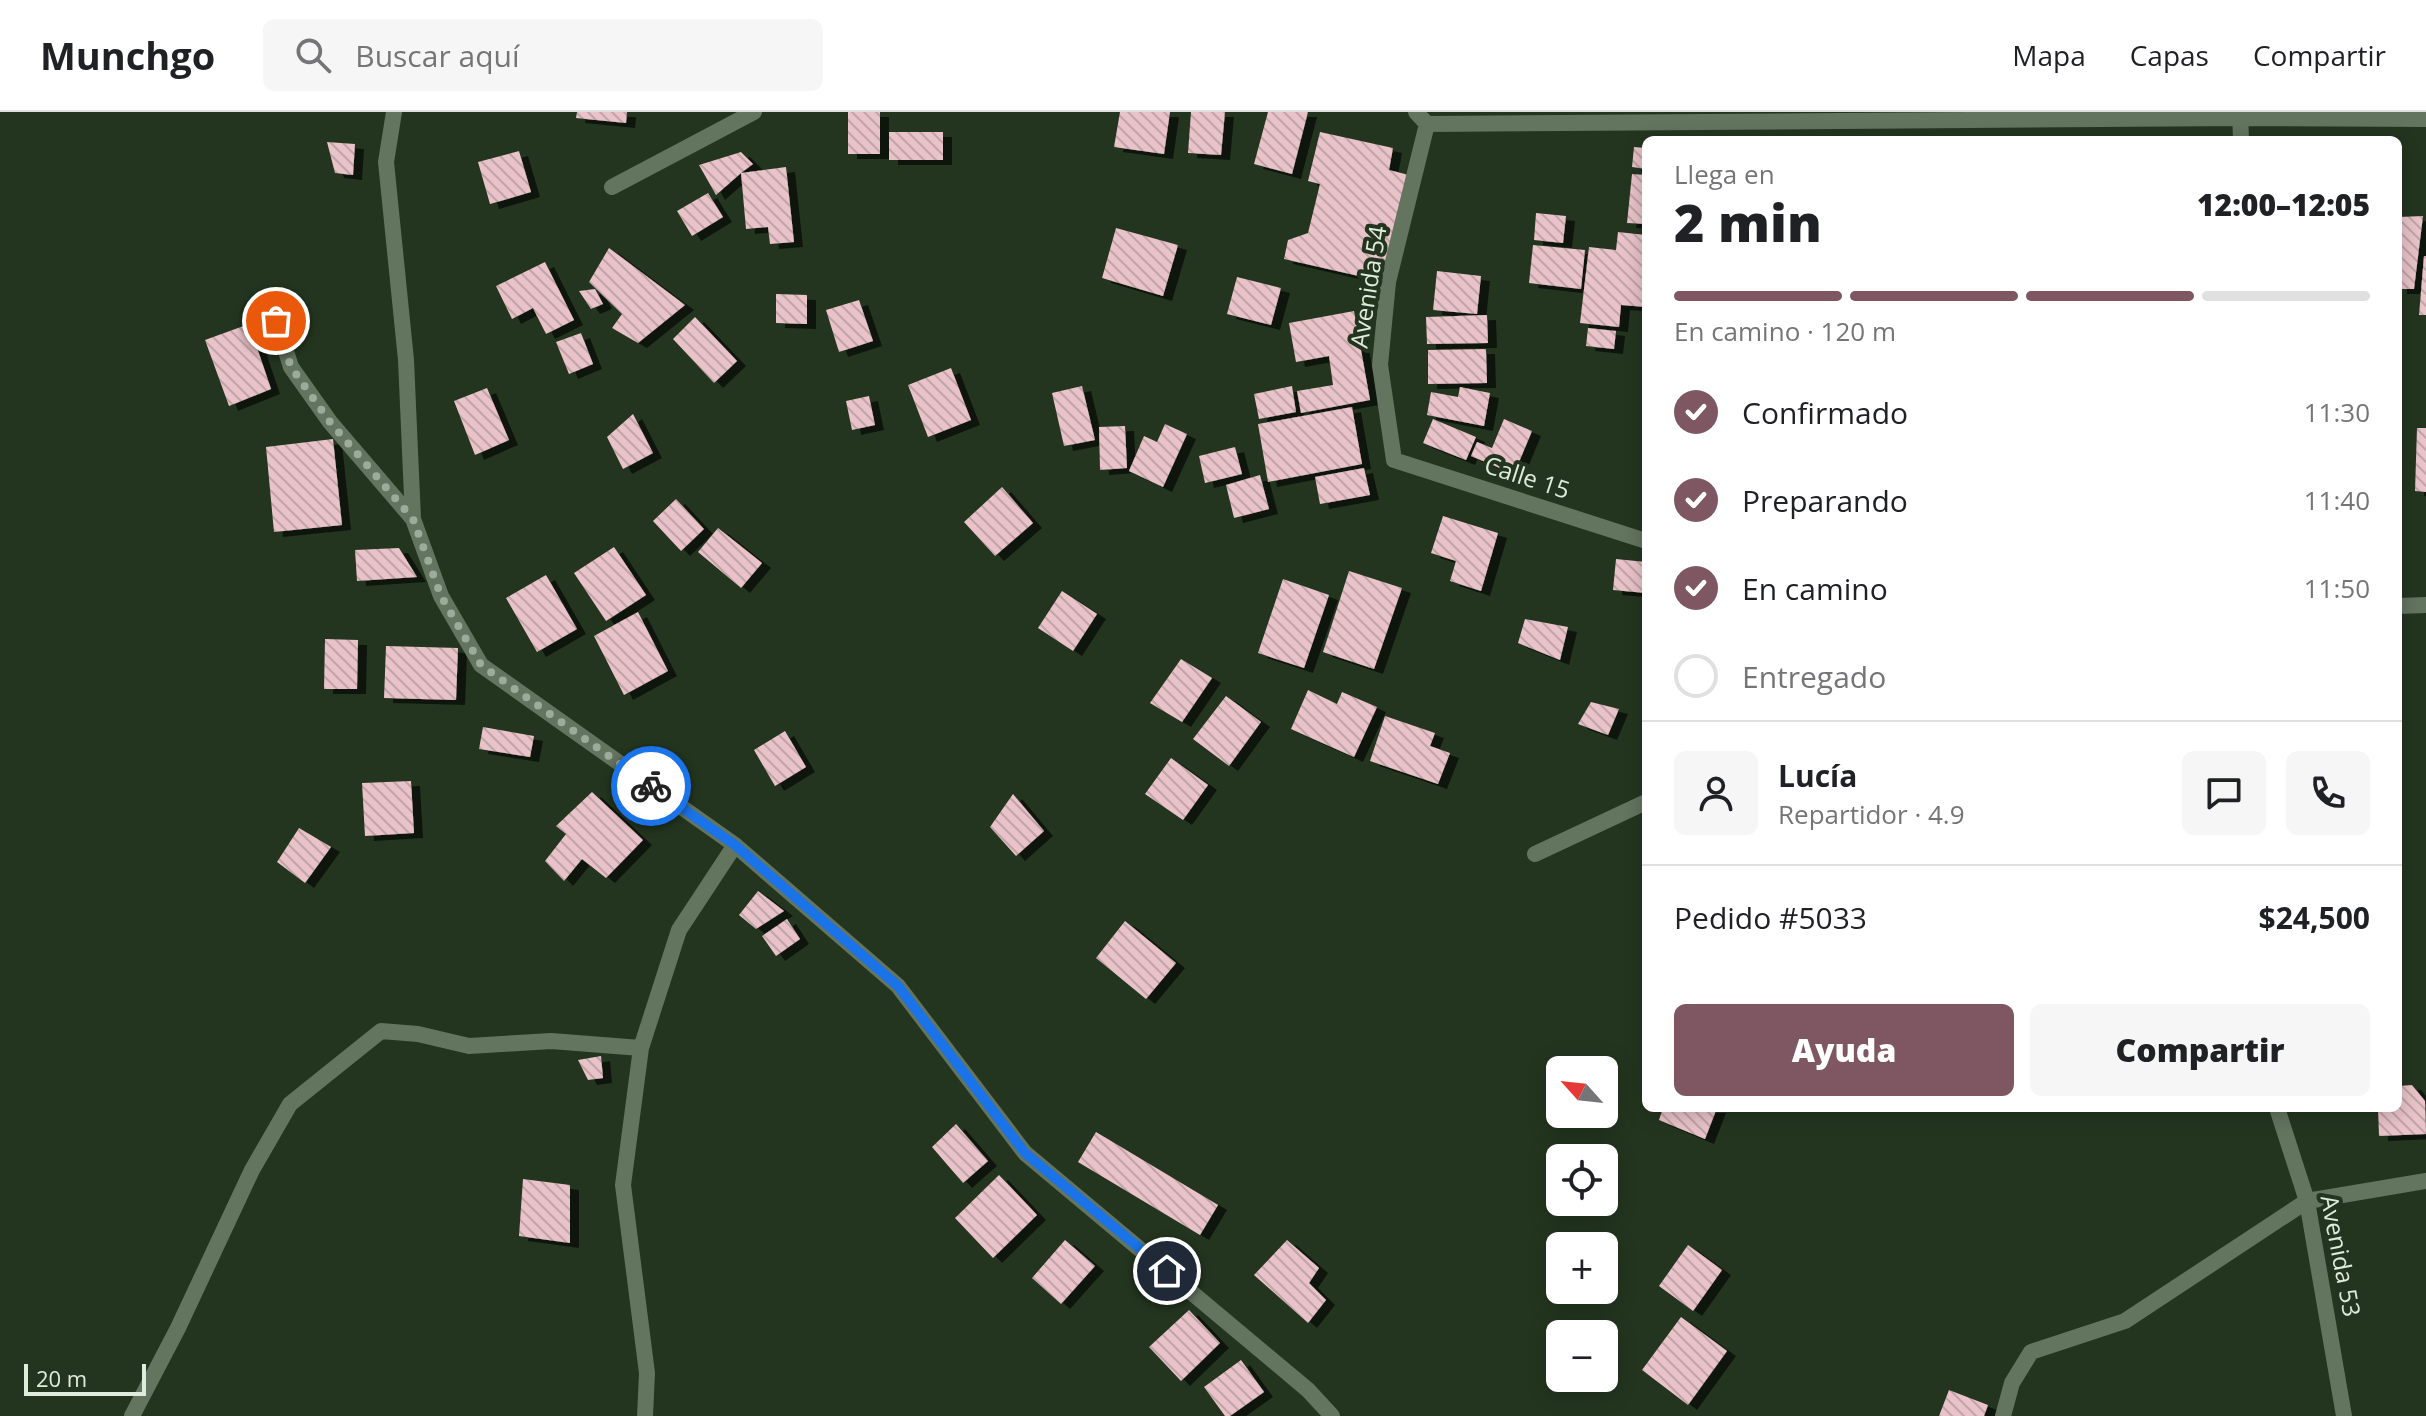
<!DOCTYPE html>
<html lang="es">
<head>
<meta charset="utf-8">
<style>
	body { margin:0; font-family:"Open Sans",sans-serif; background:#f6f6f6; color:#202124; height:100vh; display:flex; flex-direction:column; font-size:30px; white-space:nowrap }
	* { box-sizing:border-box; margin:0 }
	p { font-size:26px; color:#757577 }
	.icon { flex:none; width:44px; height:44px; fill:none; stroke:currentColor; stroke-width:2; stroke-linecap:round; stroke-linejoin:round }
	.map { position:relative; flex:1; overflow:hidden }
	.sheet { position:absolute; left:1642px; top:24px; width:760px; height:976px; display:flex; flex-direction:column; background:#fff; border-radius:12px; box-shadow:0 4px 20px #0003 }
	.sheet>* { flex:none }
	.needle { width:52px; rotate:297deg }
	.buttons { position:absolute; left:1546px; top:944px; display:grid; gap:16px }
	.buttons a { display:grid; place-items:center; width:72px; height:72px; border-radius:12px; background:#fff; box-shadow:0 4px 20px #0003; font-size:40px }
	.scale { position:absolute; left:24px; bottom:20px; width:122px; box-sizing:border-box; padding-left:8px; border:4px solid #dfebdc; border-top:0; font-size:22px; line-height:28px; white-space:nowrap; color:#dfebdc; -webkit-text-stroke:6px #23351f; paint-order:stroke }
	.pin { position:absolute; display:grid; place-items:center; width:68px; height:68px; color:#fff; margin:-34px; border:4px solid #fff; border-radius:50%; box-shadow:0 2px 8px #0007 }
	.courier { position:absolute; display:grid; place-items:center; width:80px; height:80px; margin:-40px; border:6px solid #1a73e8; border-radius:50%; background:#fff; color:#222; box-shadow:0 2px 10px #0007 }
	.overview em { font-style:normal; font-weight:800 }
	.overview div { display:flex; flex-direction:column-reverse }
	.overview { display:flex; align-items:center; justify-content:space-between; height:136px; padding:0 32px }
	h1 { font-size:52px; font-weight:800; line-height:60px }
	.bar { display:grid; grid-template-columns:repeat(4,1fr); gap:12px 8px; align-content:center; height:96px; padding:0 32px }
	.bar i { height:10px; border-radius:6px; background:#e0e0e0 }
	.bar .on { background:#7e5762 }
	.bar p { grid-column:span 4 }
	.line { display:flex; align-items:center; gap:20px; padding:0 32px; border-top:2px solid #e0e0e0 }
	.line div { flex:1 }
	.round { display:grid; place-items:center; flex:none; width:84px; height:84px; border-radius:12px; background:#f6f6f6 }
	ol { padding:0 32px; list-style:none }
	li { display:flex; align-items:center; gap:24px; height:88px }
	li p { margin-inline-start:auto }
	li .icon { padding:8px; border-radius:50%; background:#7e5762; color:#fff; stroke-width:4 }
	li:last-child { color:#757577 }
	li i { width:44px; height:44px; border:4px solid #e0e0e0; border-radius:50% }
	.cta { display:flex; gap:16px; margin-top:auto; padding:16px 32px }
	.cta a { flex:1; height:92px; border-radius:12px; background:#7e5762; color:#fff; font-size:32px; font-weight:800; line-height:92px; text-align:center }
	.cta a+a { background:#f6f6f6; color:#202124 }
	header { display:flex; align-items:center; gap:48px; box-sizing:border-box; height:112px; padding:0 40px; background:#fff; border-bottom:2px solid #e0e0e0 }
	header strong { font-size:38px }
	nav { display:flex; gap:44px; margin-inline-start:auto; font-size:28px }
	.search { width:560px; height:72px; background:#f6f6f6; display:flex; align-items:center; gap:20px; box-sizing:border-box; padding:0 28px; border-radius:12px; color:#757577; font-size:30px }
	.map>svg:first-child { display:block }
	.building { fill:url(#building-back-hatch); filter:url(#shadow) }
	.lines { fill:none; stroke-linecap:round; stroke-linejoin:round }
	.minor { stroke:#63745f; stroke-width:16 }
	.done { stroke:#9dab9a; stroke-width:8; stroke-dasharray:0 14.4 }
	.route { stroke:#1a73e8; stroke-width:10 }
	.labels { text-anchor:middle; stroke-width:8; stroke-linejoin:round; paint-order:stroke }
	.street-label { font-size:24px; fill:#dfebdc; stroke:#23351f }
</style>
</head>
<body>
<header>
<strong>Munchgo</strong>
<div class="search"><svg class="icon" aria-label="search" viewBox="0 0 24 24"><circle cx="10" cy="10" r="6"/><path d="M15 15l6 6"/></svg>Buscar aquí</div>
<nav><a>Mapa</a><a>Capas</a><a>Compartir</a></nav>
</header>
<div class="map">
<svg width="2426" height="1304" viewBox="0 0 2426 1304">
	<defs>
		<pattern id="building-back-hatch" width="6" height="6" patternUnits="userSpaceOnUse" patternTransform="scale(2)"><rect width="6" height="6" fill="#e9c3c9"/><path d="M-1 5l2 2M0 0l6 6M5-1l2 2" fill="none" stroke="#c0a4a7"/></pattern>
		<filter id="shadow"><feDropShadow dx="9" dy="5" stdDeviation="0" flood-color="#0009"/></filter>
	</defs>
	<rect width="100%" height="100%" fill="#23351f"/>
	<path class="building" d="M577 0H627L626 11 576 6Z
		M848 0H880V42H848Z
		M1120 0H1170L1164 42 1114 35Z
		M1191 0H1225L1221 43 1188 41Z
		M1268 0H1308L1292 62 1254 52Z
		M889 20H943V48H889Z
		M1320 20 1393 36 1389 58 1409 63 1385 170 1284 147 1288 128 1308 121 1320 72 1308 69Z
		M327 30 355 32 353 63 335 61Z
		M1634 35 1646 36V57L1632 55Z
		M519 39 531 80 490 92 478 50Z
		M741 40 753 52 741 61 786 55 794 130 770 132 768 115 746 117 741 61 716 83 699 53Z
		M1632 62 1646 63V112L1627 111Z
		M708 81 723 105 692 124 677 99Z
		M1536 101 1566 104 1563 131 1534 128Z
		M2423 104 2414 177H2398V105Z
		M1116 116 1178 133 1163 184 1102 166Z
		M1618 120 1646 123V195L1621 193 1619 215 1580 211 1589 135 1616 138Z
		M1533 133 1585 138 1581 177 1529 171Z
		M609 136 685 193 638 231 612 216 622 202 589 170Z
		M2424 144H2426V203H2419Z
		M545 150 574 208 546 222 533 196 512 207 496 174Z
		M1437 159 1481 164 1477 202 1433 198Z
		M1237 165 1281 176 1271 213 1227 202Z
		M595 177 603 192 591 197 579 179Z
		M776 182 807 183V212L776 211Z
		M859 188 873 229 839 240 826 198Z
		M1354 199 1370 288 1301 301 1297 279 1333 273 1329 244 1296 250 1289 211Z
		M1487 203 1488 231 1427 232 1426 205Z
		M695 205 737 249 714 271 673 227Z
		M249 212 271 277 229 294 205 228Z
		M1588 216 1616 219 1614 237 1586 234Z
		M581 221 593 252 569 262 556 230Z
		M1486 237 1487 271 1428 272V238Z
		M951 256 971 308 928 325 908 273Z
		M1082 274 1095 328 1064 334 1052 281Z
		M1292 274 1296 300 1259 307 1254 282Z
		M1460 275 1490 281 1484 314 1427 303 1431 280 1458 285Z
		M487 276 509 328 475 343 454 289Z
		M869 284 875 313 852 318 846 289Z
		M1352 295 1362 352 1268 370 1258 312Z
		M633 302 653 341 623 357 607 325Z
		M1433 307 1476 325 1466 348 1423 331Z
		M1504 307 1532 319 1514 362 1471 344 1477 330 1492 336Z
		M1165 312 1187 322 1163 375 1129 359 1144 324 1157 330Z
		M1125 314 1127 356 1100 358 1099 315Z
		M2417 316H2426V380L2415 379Z
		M333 327 342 413 274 420 266 335Z
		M1235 335 1242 362 1205 371 1199 344Z
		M1364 356 1370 383 1320 392 1315 365Z
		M1260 363 1269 397 1234 406 1226 373Z
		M1002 375 1033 411 995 444 964 410Z
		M676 387 704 417 681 439 653 409Z
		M1443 404 1498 421 1481 479 1450 469 1456 449 1431 441Z
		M718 416 762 451 741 476 698 440Z
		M614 435 646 483 606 509 574 461Z
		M399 436 417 465 357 469 355 438Z
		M1616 447 1646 450V481L1613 478Z
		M1349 459 1402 476 1374 557 1323 540Z
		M546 463 577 517 537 540 506 486Z
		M1283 467 1329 483 1304 556 1258 541Z
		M1062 479 1097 502 1073 539 1038 516Z
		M638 500 668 559 624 583 594 524Z
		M1525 507 1568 515 1560 548 1518 531Z
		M325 527 358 528 357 577H324Z
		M386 534 458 536 456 588 384 586Z
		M1181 547 1212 566 1182 610 1150 591Z
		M1308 578 1337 592 1342 580 1377 595 1354 645 1291 617Z
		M1226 584 1261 610 1229 654 1193 627Z
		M1591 590 1619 597 1608 623 1578 612Z
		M1385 604 1435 621 1430 634 1450 641 1438 672 1370 649Z
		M483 615 534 624 530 645 479 637Z
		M785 619 806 655 775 674 754 638Z
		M1171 646 1208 673 1183 708 1145 682Z
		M411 669 414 721 365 724 362 671Z
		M592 680 643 728 606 766 582 747 564 769 545 749 566 722 556 714Z
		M1013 682 1044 719 1016 744 990 715Z
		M299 716 331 735 305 771 277 750Z
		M758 779 784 799 756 817 739 803Z
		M787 807 800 827 776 844 762 824Z
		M1125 809 1176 851 1146 887 1096 846Z
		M601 944 603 966 588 968 578 948Z
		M2412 973 2425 989 2426 1022 2379 1024 2378 996H2398V974Z
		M1663 996H1717L1705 1027 1659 1008Z
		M956 1012 988 1049 963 1071 932 1035Z
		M1096 1020 1218 1093 1200 1123 1078 1050Z
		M999 1063 1037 1103 993 1146 955 1106Z
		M523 1067 570 1073V1131L519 1124Z
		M1065 1128 1095 1154 1061 1192 1032 1166Z
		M1287 1128 1319 1156 1309 1171 1326 1188 1308 1211 1254 1163Z
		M1688 1133 1722 1158 1693 1199 1659 1174Z
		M1189 1198 1220 1231 1181 1269 1149 1235Z
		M1681 1205 1727 1239 1688 1293 1642 1258Z
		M1241 1248 1264 1280 1230 1304H1225L1204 1275Z
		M1949 1278 1988 1293 1984 1304H1939Z"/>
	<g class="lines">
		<path class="minor" d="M394 0 386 50 406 248 413 407 441 484 481 553 735 733 898 874 1025 1041 1308 1278 1332 1304
			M1416 0 1427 12 2240 6 2426 7
			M2240 0 2241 28
			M1427 12 1388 170 1380 253 1394 348 1646 429
			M612 75 754 0
			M269 186 291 255 330 310 413 407
			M2398 494 2426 493
			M1535 742 1646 690
			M2277 996 2307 1089 2344 1304
			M132 1304 178 1216 252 1058 290 992 381 919 418 922 469 934 551 929 641 936
			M645 1304 647 1261 623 1073 641 936 679 818 735 733
			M2003 1304 2012 1271 2031 1240 2125 1209 2307 1089 2426 1069"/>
	</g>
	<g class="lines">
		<path class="done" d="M276 209 291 255 330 310 413 407 441 484 481 553 651 674"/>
		<path class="route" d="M651 674 735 733 898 874 1025 1041 1167 1159"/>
	</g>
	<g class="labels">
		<g class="street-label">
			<text transform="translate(1369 175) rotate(-81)" y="8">Avenida 54</text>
			<text transform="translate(1527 366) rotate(18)" y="8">Calle 15</text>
			<text transform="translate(2340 1144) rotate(79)" y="8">Avenida 53</text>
		</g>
	</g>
</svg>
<div class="buttons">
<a><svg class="needle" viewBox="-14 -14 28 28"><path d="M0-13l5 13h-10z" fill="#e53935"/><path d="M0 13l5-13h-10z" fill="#757577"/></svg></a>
<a><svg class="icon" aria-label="locate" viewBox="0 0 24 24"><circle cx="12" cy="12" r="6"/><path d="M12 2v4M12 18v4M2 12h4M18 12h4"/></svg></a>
<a>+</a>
<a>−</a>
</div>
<div class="scale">20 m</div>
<div class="pin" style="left:276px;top:209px;background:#ea580c"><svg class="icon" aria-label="bag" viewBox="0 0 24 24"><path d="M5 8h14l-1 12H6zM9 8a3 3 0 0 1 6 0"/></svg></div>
<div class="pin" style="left:1167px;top:1159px;background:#1f2937"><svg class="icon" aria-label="home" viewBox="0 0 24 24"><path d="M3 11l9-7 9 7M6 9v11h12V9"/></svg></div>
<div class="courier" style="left:651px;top:674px"><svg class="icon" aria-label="bike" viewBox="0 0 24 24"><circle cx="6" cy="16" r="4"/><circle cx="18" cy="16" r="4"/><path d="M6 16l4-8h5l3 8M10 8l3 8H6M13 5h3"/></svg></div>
<section class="sheet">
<div class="overview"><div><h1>2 min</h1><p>Llega en</p></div><em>12:00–12:05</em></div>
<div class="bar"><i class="on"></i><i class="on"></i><i class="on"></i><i></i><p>En camino · 120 m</p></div>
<ol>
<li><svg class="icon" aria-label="check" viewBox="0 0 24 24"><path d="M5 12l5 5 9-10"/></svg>Confirmado<p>11:30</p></li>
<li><svg class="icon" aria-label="check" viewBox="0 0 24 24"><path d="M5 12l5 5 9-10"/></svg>Preparando<p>11:40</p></li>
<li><svg class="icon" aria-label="check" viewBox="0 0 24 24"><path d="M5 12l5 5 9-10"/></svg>En camino<p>11:50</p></li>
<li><i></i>Entregado</li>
</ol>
<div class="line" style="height:144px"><a class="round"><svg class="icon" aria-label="person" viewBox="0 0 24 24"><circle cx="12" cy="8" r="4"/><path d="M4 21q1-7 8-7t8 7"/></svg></a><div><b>Lucía</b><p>Repartidor · 4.9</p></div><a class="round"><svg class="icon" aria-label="chat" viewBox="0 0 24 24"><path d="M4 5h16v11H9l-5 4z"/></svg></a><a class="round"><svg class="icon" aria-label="phone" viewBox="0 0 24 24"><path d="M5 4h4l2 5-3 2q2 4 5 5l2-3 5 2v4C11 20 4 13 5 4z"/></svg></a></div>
<div class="line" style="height:104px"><div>Pedido #5033</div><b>$24,500</b></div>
<div class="cta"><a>Ayuda</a><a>Compartir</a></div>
</section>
</div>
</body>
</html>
